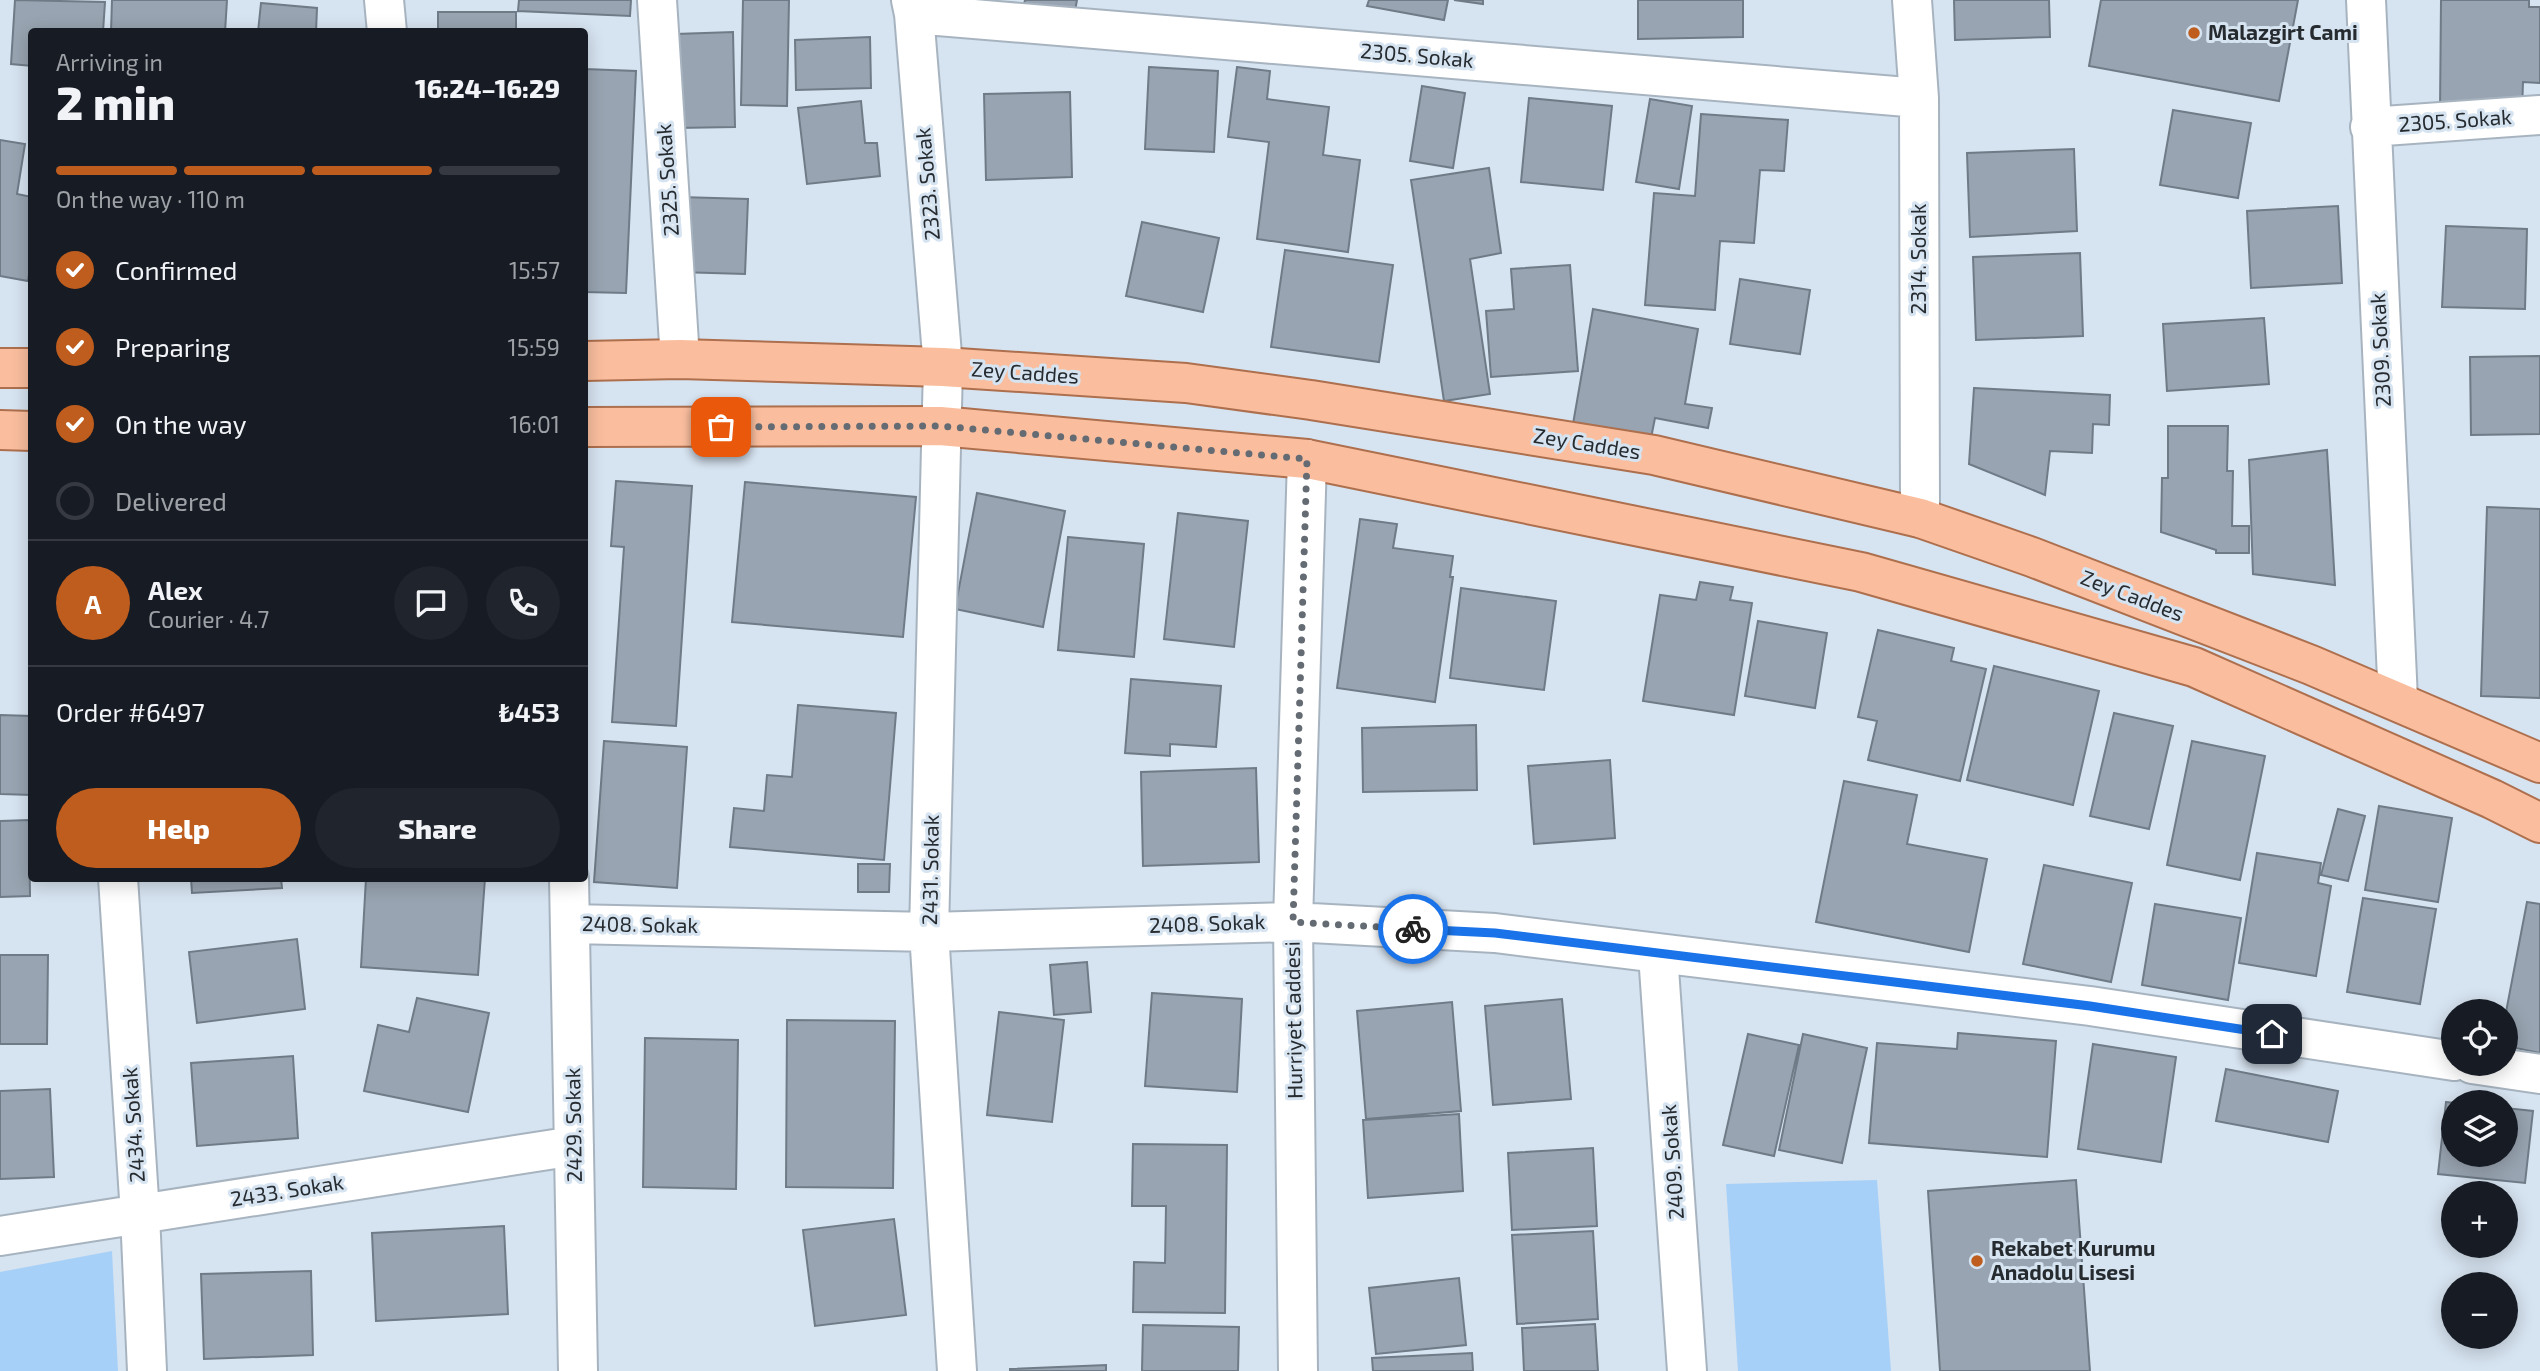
<!DOCTYPE html>
<html lang="en">
<head>
<meta charset="utf-8">
<style>
	body { margin:0; font-family:"Exo 2",sans-serif; background:#20242c; color:#f1f3f6; height:100vh; display:flex; flex-direction:column; font-size:26px; white-space:nowrap }
	* { box-sizing:border-box; margin:0 }
	p { font-size:23px; color:#9ea1a6 }
	.icon { flex:none; width:38px; height:38px; fill:none; stroke:currentColor; stroke-width:2; stroke-linecap:round; stroke-linejoin:round }
	.map { position:relative; flex:1; overflow:hidden }
	.details { position:absolute; left:28px; top:28px; width:560px; height:854px; display:flex; flex-direction:column; background:#171b24; border-radius:7px; box-shadow:0 4px 18px #0003 }
	.details>* { flex:none }
	.controls { position:absolute; left:2441px; top:999px; display:grid; gap:14px }
	.controls a { display:grid; place-items:center; width:77px; height:77px; border-radius:50%; background:#171b24; box-shadow:0 4px 18px #0003; font-size:35px }
	.pin { position:absolute; display:grid; place-items:center; width:60px; height:60px; color:#fff; margin:-30px; border-radius:14px; box-shadow:0 4px 10px #0006 }
	.courier { position:absolute; display:grid; place-items:center; width:70px; height:70px; margin:-35px; border:5px solid #1a73e8; border-radius:50%; background:#fff; color:#222; box-shadow:0 2px 9px #0007 }
	.summary em { font-style:normal; font-weight:800 }
	.summary div { display:flex; flex-direction:column-reverse }
	.summary { display:flex; align-items:center; justify-content:space-between; height:119px; padding:0 28px }
	h1 { font-size:46px; font-weight:800; line-height:52px }
	.bar { display:grid; grid-template-columns:repeat(4,1fr); gap:10px 7px; align-content:center; height:84px; padding:0 28px }
	.bar i { height:9px; border-radius:5px; background:#363941 }
	.bar .selected { background:#be5d1e }
	.bar p { grid-column:span 4 }
	.line { display:flex; align-items:center; gap:18px; padding:0 28px; border-top:2px solid #363941 }
	.line div { flex:1 }
	.round { display:grid; place-items:center; flex:none; width:74px; height:74px; border-radius:37px; background:#20242c }
	ol { padding:0 28px; list-style:none }
	li { display:flex; align-items:center; gap:21px; height:77px }
	li p { margin-inline-start:auto }
	li .icon { padding:7px; border-radius:50%; background:#be5d1e; color:#fff; stroke-width:4 }
	li:last-child { color:#9ea1a6 }
	li i { width:38px; height:38px; border:4px solid #363941; border-radius:50% }
	.button { display:flex; gap:14px; margin-top:auto; padding:14px 28px }
	.button a { flex:1; height:80px; border-radius:42px; background:#be5d1e; color:#fff; font-size:28px; font-weight:800; line-height:80px; text-align:center }
	.button a+a { background:#20242c; color:#f1f3f6 }
	.map>svg:first-child { display:block }
	.green { fill:#a7d0f8 }
	.building { fill:#98a4b1; stroke:#6f7b87; stroke-width:2 }
	.lines { fill:none; stroke-linecap:round; stroke-linejoin:round }
	.minor-casing { stroke:#a7b4c0; stroke-width:42 }
	.major-casing { stroke:#ad6f4d; stroke-width:42 }
	.minor { stroke:#fff; stroke-width:38 }
	.major { stroke:#fabe9e; stroke-width:38 }
	.done { stroke:#646b73; stroke-width:7; stroke-dasharray:0 12.6 }
	.route { stroke:#1a73e8; stroke-width:9 }
	.poi-dot { fill:#be5d1e; stroke:#d6e3f0; stroke-width:2.5 }
	.labels { text-anchor:middle; stroke-width:6; stroke-linejoin:round; paint-order:stroke }
	.poi-label { font-size:21px; font-weight:bold; fill:#262b30; stroke:#d6e3f0; text-anchor:start }
	.street-label { font-size:21px; fill:#262b30; stroke:#d6e3f0 }
</style>
</head>
<body>
<div class="map">
<svg width="2540" height="1371" viewBox="0 0 2540 1371">
	<rect width="100%" height="100%" fill="#d6e3f0"/>
	<path class="green" d="M1877 1180 1891 1371H1738L1726 1184Z
		M112 1251 118 1371H0V1272Z"/>
	<path class="building" d="M15 0 105 2 103 32H32V66L11 64Z
		M112 0H227L225 32H111Z
		M519 0H631L630 16 518 11Z
		M743 0H789L787 106 741 105Z
		M1025 0H1077L1073 22 1022 13Z
		M1369 0H1448L1444 20 1367 6Z
		M1454 0H1483V4Z
		M1638 0H1743V37L1638 39Z
		M1954 0H2049L2050 37 1955 40Z
		M2101 0H2298L2279 101 2089 66Z
		M2441 0H2529V7H2540V83L2523 82 2522 111H2440Z
		M261 3 317 8 316 32H258Z
		M438 12H516V32H438Z
		M733 32 735 127 677 128 676 34Z
		M584 33 585 69 636 71 626 293 584 292Z
		M870 37 871 88 796 90 795 40Z
		M1149 67 1218 71 1214 152 1145 149Z
		M1237 67 1270 71 1267 99 1329 107 1323 155 1360 160 1348 252 1257 239 1269 142 1228 137Z
		M1422 86 1465 93 1453 168 1410 161Z
		M1070 92 1072 177 986 180 984 94Z
		M1529 98 1612 106 1603 190 1521 182Z
		M1650 99 1692 106 1679 189 1636 182Z
		M861 101 865 143H877L880 176 807 184 798 108Z
		M2173 110 2251 123 2238 198 2160 185Z
		M1701 114 1788 120 1784 171 1760 170 1754 243 1720 241 1715 310 1645 305 1654 193 1695 196Z
		M0 140 25 144 17 194 32 197V257L28 281 0 276Z
		M2074 149 2077 231 1970 237 1967 153Z
		M1489 168 1501 253 1470 259 1490 394 1444 401 1411 180Z
		M680 197 748 199 745 274 678 272Z
		M2338 206 2342 283 2251 288 2247 211Z
		M1142 222 1219 238 1203 312 1126 296Z
		M2446 226 2527 229 2525 309 2442 307Z
		M1285 250 1393 265 1379 362 1271 347Z
		M2080 253 2083 336 1976 340 1973 257Z
		M1570 265 1578 371 1491 377 1486 311 1514 309 1511 269Z
		M1740 279 1810 290 1800 354 1730 344Z
		M1593 309 1698 329 1685 404 1712 408 1708 428 1655 418 1651 438 1573 424Z
		M2264 318 2269 384 2167 391 2163 324Z
		M2540 356V434L2471 435 2470 357Z
		M1974 388 2110 395 2109 425 2093 424 2092 453 2050 451 2045 495 1969 464Z
		M2168 426H2228L2227 471H2233L2232 526H2249V553H2216V550L2161 532 2162 478H2168Z
		M2327 450 2335 585 2253 574 2249 460Z
		M616 481 692 486 676 726 612 722 624 547 611 546Z
		M745 482 916 497 903 637 732 622Z
		M977 493 1065 511 1043 627 955 609Z
		M2487 507 2540 509V698L2481 696Z
		M1178 513 1248 521 1234 647 1164 639Z
		M1360 519 1397 524 1393 548 1453 556 1450 577H1453L1435 702 1337 688Z
		M1068 537 1144 544 1134 657 1058 650Z
		M1700 582 1733 587 1730 600 1752 603 1734 715 1643 701 1660 595 1696 600Z
		M1461 588 1556 601 1544 690 1450 678Z
		M1758 621 1827 633 1815 708 1745 696Z
		M1878 630 1954 648 1951 661 1986 669 1960 781 1868 760 1877 721 1858 717Z
		M1994 666 2099 691 2073 805 1967 780Z
		M1131 679 1221 686 1216 747 1170 744V756L1125 753Z
		M798 705 896 713 884 860 730 847 734 808 764 811 767 775 792 777Z
		M2114 713 2173 726 2149 829 2090 816Z
		M0 715 32 716V795L0 794Z
		M1476 725 1477 790 1363 792 1362 728Z
		M604 741 687 747 677 888 594 882Z
		M2192 741 2265 756 2240 880 2167 865Z
		M1610 760 1615 838 1534 844 1528 766Z
		M1256 768 1259 862 1143 866 1141 772Z
		M1844 781 1917 795 1907 844 1987 859 1969 952 1816 922Z
		M2379 806 2452 818 2438 902 2365 890Z
		M2338 809 2365 816 2348 881 2321 875Z
		M29 820 30 896 0 897V821Z
		M2257 853 2321 863 2318 883 2331 886 2316 976 2239 963Z
		M858 864H890L889 892H858Z
		M2044 865 2132 883 2111 982 2023 964Z
		M191 878H281L282 888 192 893Z
		M366 878H485L478 975 361 967Z
		M2363 898 2436 909 2420 1004 2347 992Z
		M2527 902 2540 904V1053L2506 1046V1012Z
		M2155 904 2241 918 2228 1000 2142 985Z
		M297 939 305 1009 197 1023 189 952Z
		M0 955H48L47 1044H0Z
		M1087 962 1091 1012 1054 1015 1050 965Z
		M1152 993 1242 999 1237 1092 1145 1086Z
		M417 998 489 1013 468 1112 364 1091 378 1025 409 1032Z
		M1562 999 1571 1099 1493 1105 1485 1006Z
		M1452 1002 1461 1111 1366 1119 1357 1011Z
		M999 1012 1064 1020 1052 1122 987 1115Z
		M787 1020 895 1021 893 1188 786 1187Z
		M1958 1033 2056 1041 2047 1157 1869 1143 1877 1043 1957 1049Z
		M1748 1034 1799 1045 1774 1156 1723 1145Z
		M1803 1034 1867 1048 1842 1163 1779 1150Z
		M645 1038 738 1040 736 1189 643 1187Z
		M2093 1044 2176 1057 2161 1162 2078 1149Z
		M293 1056 298 1138 197 1146 191 1063Z
		M2226 1069 2338 1091 2328 1142 2216 1121Z
		M50 1089 54 1177 0 1179V1091Z
		M2446 1102 2454 1103V1155H2506V1108L2533 1111 2525 1183 2438 1174Z
		M1459 1114 1463 1191 1368 1198 1363 1120Z
		M1133 1144 1227 1145 1225 1313 1133 1312 1134 1262 1165 1263 1166 1206H1132Z
		M1593 1148 1597 1226 1512 1230 1508 1153Z
		M2076 1180 2090 1371H1940L1928 1191Z
		M894 1219 906 1315 815 1326 803 1230Z
		M504 1226 508 1314 376 1321 372 1233Z
		M1593 1231 1598 1319 1517 1324 1512 1235Z
		M311 1271 313 1355 204 1359 201 1274Z
		M1459 1278 1466 1345 1376 1354 1369 1288Z
		M1595 1324 1598 1371H1524L1522 1328Z
		M1143 1325 1239 1327 1238 1371H1142Z
		M1472 1353 1473 1371H1373L1372 1358Z
		M1106 1365V1371H1010V1369Z"/>
	<g class="lines">
		<g class="minor-casing">
			<path id="minor" d="M384 0 387 32
				M657 0 680 359
				M911 0 914 14 943 367 929 932 957 1371
				M1912 0 1919 98 1920 518
				M2366 0 2398 700
				M914 14 1919 98
				M2370 127 2540 115
				M118 878 140 1214 147 1371
				M569 878 578 1371
				M570 924 929 932 1293 922 1495 933 2090 1006 2454 1061
				M1658 954 1687 1371
				M2472 1064 2540 1074
				M0 1236 574 1146
				M1298 1371 1293 922 1307 459"/>
		</g>
		<g class="major-casing">
			<path id="major" d="M584 361 680 359 943 367 1186 383 1311 400 1654 455 1920 518 2032 557 2311 665 2540 763
				M0 368H32
				M584 427 940 426 1307 459 1861 572 2194 667 2492 799 2540 823
				M0 430 32 431"/>
		</g>
		<use href="#minor" class="minor"/>
		<use href="#major" class="major"/>
	</g>
	<g class="lines">
		<path class="done" d="M721 427 940 426 1307 459 1293 922 1413 929"/>
		<path class="route" d="M1413 929 1495 933 2090 1006 2272 1034"/>
	</g>
	<g class="poi-dot">
		<circle cx="2194" cy="33" r="7"/>
		<circle cx="1977" cy="1261" r="7"/>
	</g>
	<g class="labels">
		<g class="poi-label">
			<text x="2208" y="40">Malazgirt Cami</text>
			<text x="1991" y="1256">Rekabet Kurumu<tspan x="1991" dy="24">Anadolu Lisesi</tspan></text>
		</g>
		<g class="street-label">
			<text transform="translate(1417 56) rotate(5)" y="7">2305. Sokak</text>
			<text transform="translate(2455 121) rotate(-4)" y="7">2305. Sokak</text>
			<text transform="translate(668 180) rotate(-94)" y="7">2325. Sokak</text>
			<text transform="translate(928 184) rotate(-95)" y="7">2323. Sokak</text>
			<text transform="translate(1919 259) rotate(-90)" y="7">2314. Sokak</text>
			<text transform="translate(2381 350) rotate(-93)" y="7">2309. Sokak</text>
			<text transform="translate(1025 373) rotate(4)" y="7">Zey Caddes</text>
			<text transform="translate(1587 444) rotate(9)" y="7">Zey Caddes</text>
			<text transform="translate(2132 596) rotate(21)" y="7">Zey Caddes</text>
			<text transform="translate(931 870) rotate(-89)" y="7">2431. Sokak</text>
			<text transform="translate(1207 924) rotate(-2)" y="7">2408. Sokak</text>
			<text transform="translate(640 925) rotate(1)" y="7">2408. Sokak</text>
			<text transform="translate(1294 1020) rotate(-91)" y="7">Hurriyet Caddesi</text>
			<text transform="translate(134 1125) rotate(-94)" y="7">2434. Sokak</text>
			<text transform="translate(574 1125) rotate(-91)" y="7">2429. Sokak</text>
			<text transform="translate(1673 1162) rotate(-94)" y="7">2409. Sokak</text>
			<text transform="translate(287 1191) rotate(-9)" y="7">2433. Sokak</text>
		</g>
	</g>
</svg>
<div class="controls">
<a><svg class="icon" aria-label="locate" viewBox="0 0 24 24"><circle cx="12" cy="12" r="6"/><path d="M12 2v4M12 18v4M2 12h4M18 12h4"/></svg></a>
<a><svg class="icon" aria-label="layers" viewBox="0 0 24 24"><path d="M12 4l9 5-9 5-9-5zM3 14l9 5 9-5"/></svg></a>
<a>+</a>
<a>−</a>
</div>
<div class="pin" style="left:721px;top:427px;background:#ea580c"><svg class="icon" aria-label="bag" viewBox="0 0 24 24"><path d="M5 8h14l-1 12H6zM9 8a3 3 0 0 1 6 0"/></svg></div>
<div class="pin" style="left:2272px;top:1034px;background:#1f2937"><svg class="icon" aria-label="home" viewBox="0 0 24 24"><path d="M3 11l9-7 9 7M6 9v11h12V9"/></svg></div>
<div class="courier" style="left:1413px;top:929px"><svg class="icon" aria-label="bike" viewBox="0 0 24 24"><circle cx="6" cy="16" r="4"/><circle cx="18" cy="16" r="4"/><path d="M6 16l4-8h5l3 8M10 8l3 8H6M13 5h3"/></svg></div>
<section class="details">
<div class="summary"><div><h1>2 min</h1><p>Arriving in</p></div><em>16:24–16:29</em></div>
<div class="bar"><i class="selected"></i><i class="selected"></i><i class="selected"></i><i></i><p>On the way · 110 m</p></div>
<ol>
<li><svg class="icon" aria-label="check" viewBox="0 0 24 24"><path d="M5 12l5 5 9-10"/></svg>Confirmed<p>15:57</p></li>
<li><svg class="icon" aria-label="check" viewBox="0 0 24 24"><path d="M5 12l5 5 9-10"/></svg>Preparing<p>15:59</p></li>
<li><svg class="icon" aria-label="check" viewBox="0 0 24 24"><path d="M5 12l5 5 9-10"/></svg>On the way<p>16:01</p></li>
<li><i></i>Delivered</li>
</ol>
<div class="line" style="height:126px"><b class="round" style="background:#be5d1e;color:#fff">A</b><div><b>Alex</b><p>Courier · 4.7</p></div><a class="round"><svg class="icon" aria-label="chat" viewBox="0 0 24 24"><path d="M4 5h16v11H9l-5 4z"/></svg></a><a class="round"><svg class="icon" aria-label="phone" viewBox="0 0 24 24"><path d="M5 4h4l2 5-3 2q2 4 5 5l2-3 5 2v4C11 20 4 13 5 4z"/></svg></a></div>
<div class="line" style="height:91px"><div>Order #6497</div><b>₺453</b></div>
<div class="button"><a>Help</a><a>Share</a></div>
</section>
</div>
</body>
</html>
